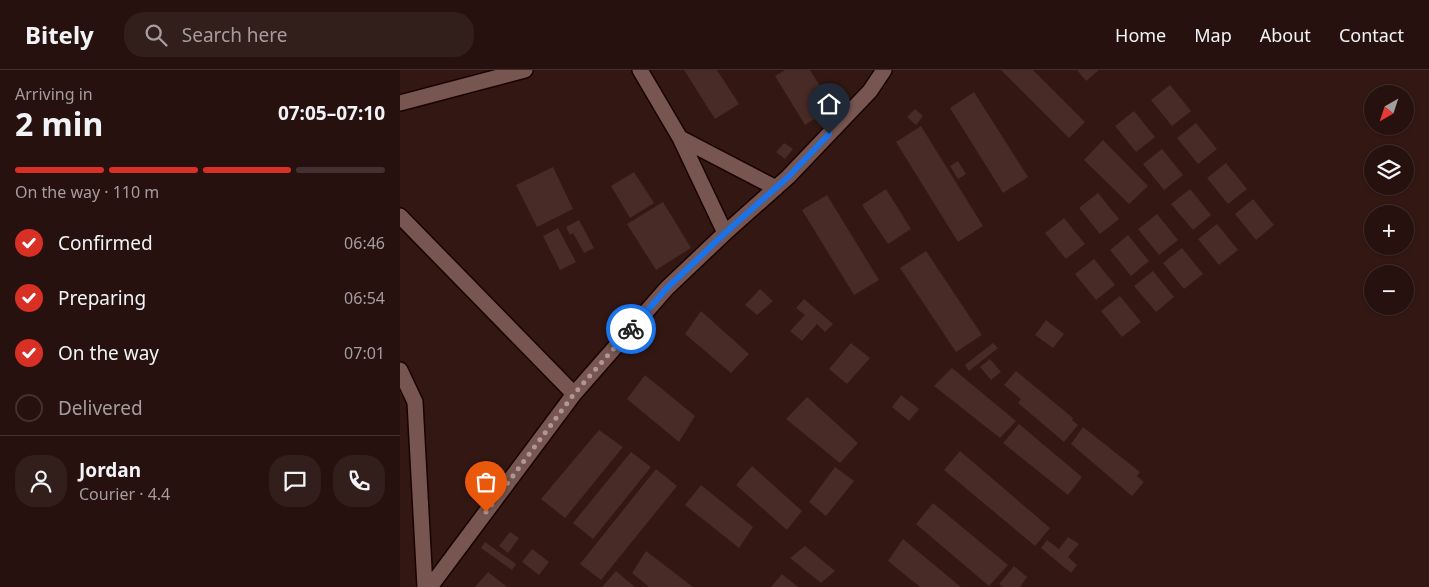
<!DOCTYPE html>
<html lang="en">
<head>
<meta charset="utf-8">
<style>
	body { margin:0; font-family:"Noto Sans",sans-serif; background:#321f1c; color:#f1f3f6; height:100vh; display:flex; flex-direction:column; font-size:19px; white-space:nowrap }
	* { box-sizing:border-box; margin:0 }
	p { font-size:16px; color:#a49d9e }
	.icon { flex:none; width:28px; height:28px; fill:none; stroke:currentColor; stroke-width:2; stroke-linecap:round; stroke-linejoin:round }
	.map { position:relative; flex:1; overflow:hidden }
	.panel { display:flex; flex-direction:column; background:#26110e; width:400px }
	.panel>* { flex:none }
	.needle { width:32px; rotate:219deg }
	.buttons { position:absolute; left:964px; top:15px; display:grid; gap:10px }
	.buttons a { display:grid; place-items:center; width:50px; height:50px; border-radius:50%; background:#26110e; box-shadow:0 1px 4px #0004,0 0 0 1px #42312e; font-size:25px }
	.pin { position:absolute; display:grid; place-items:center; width:42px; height:42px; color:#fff; margin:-51px -21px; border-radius:50% 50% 50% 0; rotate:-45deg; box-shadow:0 0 5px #0007 }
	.pin .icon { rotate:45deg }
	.courier { position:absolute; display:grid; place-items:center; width:50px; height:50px; margin:-25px; border:4px solid #1a73e8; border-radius:50%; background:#fff; color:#222; box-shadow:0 1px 6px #0007 }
	.overview em { font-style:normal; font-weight:700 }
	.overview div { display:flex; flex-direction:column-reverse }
	.overview { display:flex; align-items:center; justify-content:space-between; height:85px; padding:0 15px }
	h1 { font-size:32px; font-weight:700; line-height:38px }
	.bar { display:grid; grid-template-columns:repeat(4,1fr); gap:8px 5px; align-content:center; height:60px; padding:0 15px }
	.bar i { height:6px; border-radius:4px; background:#42312e }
	.bar .active { background:#d93025 }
	.bar p { grid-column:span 4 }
	.line { display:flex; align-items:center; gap:12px; padding:0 15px; border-top:1px solid #42312e }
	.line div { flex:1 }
	.round { display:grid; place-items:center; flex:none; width:52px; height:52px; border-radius:20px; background:#321f1c }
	ol { padding:0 15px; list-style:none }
	li { display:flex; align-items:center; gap:15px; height:55px }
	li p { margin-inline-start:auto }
	li .icon { padding:5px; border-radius:50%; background:#d93025; color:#fff; stroke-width:4 }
	li:last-child { color:#a49d9e }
	li i { width:28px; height:28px; border:2px solid #42312e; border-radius:50% }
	header { display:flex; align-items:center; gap:30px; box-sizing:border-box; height:70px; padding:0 25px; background:#26110e; border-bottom:1px solid #42312e }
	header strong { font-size:24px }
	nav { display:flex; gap:28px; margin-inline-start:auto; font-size:18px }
	.search { width:350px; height:45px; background:#321f1c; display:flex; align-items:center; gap:12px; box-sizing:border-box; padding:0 18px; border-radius:20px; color:#a49d9e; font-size:19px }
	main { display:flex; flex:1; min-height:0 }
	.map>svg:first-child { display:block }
	.building { fill:#482a26 }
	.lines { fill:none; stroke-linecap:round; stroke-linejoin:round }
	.minor-casing { stroke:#190202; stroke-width:18 }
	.minor { stroke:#775550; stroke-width:15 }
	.done { stroke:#ae9794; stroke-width:5; stroke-dasharray:0 9 }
	.route { stroke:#1a73e8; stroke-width:6 }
</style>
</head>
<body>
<header>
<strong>Bitely</strong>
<div class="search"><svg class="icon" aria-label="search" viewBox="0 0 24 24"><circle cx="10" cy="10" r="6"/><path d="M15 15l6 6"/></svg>Search here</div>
<nav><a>Home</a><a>Map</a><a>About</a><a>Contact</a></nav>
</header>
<main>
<section class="panel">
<div class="overview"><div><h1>2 min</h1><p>Arriving in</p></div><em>07:05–07:10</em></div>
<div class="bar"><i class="active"></i><i class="active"></i><i class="active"></i><i></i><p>On the way · 110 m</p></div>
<ol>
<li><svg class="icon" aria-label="check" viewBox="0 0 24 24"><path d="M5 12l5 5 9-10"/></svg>Confirmed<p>06:46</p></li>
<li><svg class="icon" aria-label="check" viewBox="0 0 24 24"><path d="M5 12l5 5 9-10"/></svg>Preparing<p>06:54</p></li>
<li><svg class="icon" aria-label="check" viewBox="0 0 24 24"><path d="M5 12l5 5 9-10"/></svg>On the way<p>07:01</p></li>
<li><i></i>Delivered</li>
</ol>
<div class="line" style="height:90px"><a class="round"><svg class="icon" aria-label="person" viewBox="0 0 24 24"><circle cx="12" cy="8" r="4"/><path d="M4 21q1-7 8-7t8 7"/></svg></a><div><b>Jordan</b><p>Courier · 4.4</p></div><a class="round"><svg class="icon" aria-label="chat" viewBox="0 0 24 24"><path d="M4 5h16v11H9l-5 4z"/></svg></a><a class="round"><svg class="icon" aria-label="phone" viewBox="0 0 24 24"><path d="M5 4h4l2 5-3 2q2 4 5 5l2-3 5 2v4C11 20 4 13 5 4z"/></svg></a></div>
</section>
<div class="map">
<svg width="1029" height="517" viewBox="0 0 1029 517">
	<rect width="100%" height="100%" fill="#331713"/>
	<path class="building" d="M284 0H317L339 34 315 49Z
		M385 0H410L433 37 405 55 375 6Z
		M601 0H633L685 52 669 68Z
		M677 0H699L686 11Z
		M770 15 791 41 772 56 751 30Z
		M574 22 628 107 603 123 550 38Z
		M515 39 523 46 516 55 507 47Z
		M734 41 755 67 736 82 715 56Z
		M796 53 817 79 798 94 777 68Z
		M521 56 583 156 558 172 496 72Z
		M703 70 748 116 729 134 684 90Z
		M384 73 393 79 385 89 376 82Z
		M762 79 783 105 764 120 743 94Z
		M558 91 566 104 558 109 550 96Z
		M826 93 847 119 828 134 807 108Z
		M153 97 173 139 137 157 116 115Z
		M234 102 254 133 230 148 211 116Z
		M486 119 511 159 488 174 462 135Z
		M790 119 811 145 793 160 771 134Z
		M698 123 719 149 700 164 679 138Z
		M427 125 479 210 454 225 402 140Z
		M853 129 874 155 856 170 835 144Z
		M263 132 291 178 256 200 227 154Z
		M757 144 778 170 759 185 738 159Z
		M664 148 685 174 666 189 645 163Z
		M179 150 194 178 184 183 173 163 170 165 166 157Z
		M817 154 838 180 819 195 798 169Z
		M158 158 176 192 160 200 143 166Z
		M728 165 749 191 731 206 710 180Z
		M782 178 803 204 784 219 763 193Z
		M526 181 582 265 556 282 500 198Z
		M694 189 715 215 696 230 675 204Z
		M753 201 774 227 756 242 734 216Z
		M360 219 373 231 357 245 345 235Z
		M720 226 741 252 722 267 701 241Z
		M404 229 433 254 425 262 417 254 402 271 390 261 405 245 396 238Z
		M301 241 349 284 331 303 285 264Z
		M646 250 664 264 653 278 635 265Z
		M451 273 470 288 447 314 429 299Z
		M593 273 598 278 569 301 565 295Z
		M590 289 601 302 591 310 580 297Z
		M552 298 616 351 600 368 534 316Z
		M616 301 673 348 672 350 678 355 664 372 618 333 621 329 604 315Z
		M245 305 295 346 279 372 227 329Z
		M501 325 519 339 509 351 492 337Z
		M407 327 458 373 440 393 386 349Z
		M619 354 682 407 668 425 603 373Z
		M683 357 740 402 737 406 744 412 732 426 671 374Z
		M199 360 223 377 165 448 141 429Z
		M560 381 650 458 635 476 544 400Z
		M231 382 251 397 193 469 173 453Z
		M352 396 402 441 387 460 336 415Z
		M435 397 454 411 426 446 409 432Z
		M256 399 277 416 201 510 180 494Z
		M301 415 353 457 339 478 285 435Z
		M533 433 608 495 589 516 516 454Z
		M110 462 119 468 108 483 99 476Z
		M668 467 679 474 668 487 677 495 671 503 641 478 647 470 659 479Z
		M503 469 561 517H520L488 491Z
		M85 472 116 494 112 500 81 478Z
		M405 476 435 501 421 513 390 488Z
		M132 479 149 492 139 505 122 492Z
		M246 481 293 517H249L232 503Z
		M614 496 627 507 620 517H603L599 514Z
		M216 501 235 517H202Z
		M88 502 107 517H75Z
		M382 504 398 517H371Z"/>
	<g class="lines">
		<g class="minor-casing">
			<path id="minor" d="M240 0 280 68 325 163
				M0 33 125 0
				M280 68 376 118
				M0 146 174 324
				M0 300 15 332 25 517
				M30 517 174 324 267 218 325 163 388 107 470 21 484 0"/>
		</g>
		<use href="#minor" class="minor"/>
	</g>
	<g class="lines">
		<path class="done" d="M86 442 174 324 231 259"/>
		<path class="route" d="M231 259 267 218 325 163 388 107 429 64"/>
	</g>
</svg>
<div class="buttons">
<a><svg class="needle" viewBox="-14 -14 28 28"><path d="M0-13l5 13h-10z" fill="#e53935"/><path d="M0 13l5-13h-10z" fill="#a49d9e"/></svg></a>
<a><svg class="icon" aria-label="layers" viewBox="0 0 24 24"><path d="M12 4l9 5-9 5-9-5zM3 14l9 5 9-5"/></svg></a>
<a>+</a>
<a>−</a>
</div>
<div class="pin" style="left:86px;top:442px;background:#ea580c"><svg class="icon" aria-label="bag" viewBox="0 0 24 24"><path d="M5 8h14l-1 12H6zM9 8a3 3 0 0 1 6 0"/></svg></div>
<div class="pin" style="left:429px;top:64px;background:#1f2937"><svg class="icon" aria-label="home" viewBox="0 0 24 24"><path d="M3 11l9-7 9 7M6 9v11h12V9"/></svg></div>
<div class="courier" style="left:231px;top:259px"><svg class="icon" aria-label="bike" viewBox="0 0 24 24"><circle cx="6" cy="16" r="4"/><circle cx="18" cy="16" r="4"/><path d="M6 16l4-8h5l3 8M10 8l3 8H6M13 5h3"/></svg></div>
</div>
</main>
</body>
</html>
